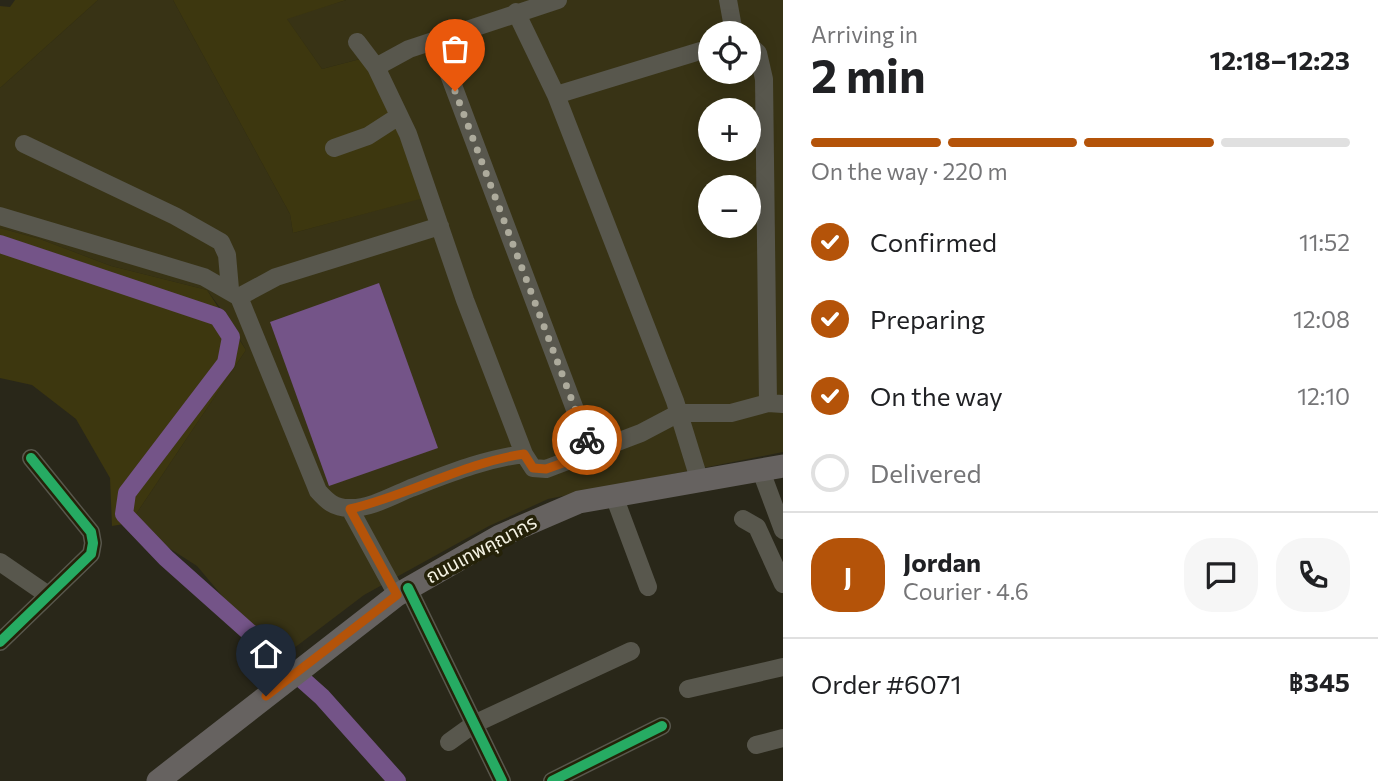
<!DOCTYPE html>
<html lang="en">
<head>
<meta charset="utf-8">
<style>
	body { margin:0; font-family:Commissioner,"Noto Sans Thai",sans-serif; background:#f6f6f6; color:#202124; height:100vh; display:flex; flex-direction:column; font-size:26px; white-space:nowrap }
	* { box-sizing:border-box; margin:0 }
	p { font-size:23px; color:#757577 }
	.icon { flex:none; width:38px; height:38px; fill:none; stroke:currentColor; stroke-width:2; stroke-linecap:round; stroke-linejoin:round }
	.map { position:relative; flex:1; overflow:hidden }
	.sheet { display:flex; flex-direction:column; background:#fff; width:595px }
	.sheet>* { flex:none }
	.tools { position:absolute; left:698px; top:21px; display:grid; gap:14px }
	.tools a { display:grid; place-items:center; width:63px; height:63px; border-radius:50%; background:#fff; box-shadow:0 4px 18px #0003; font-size:35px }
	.pin { position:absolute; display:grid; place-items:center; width:60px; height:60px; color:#fff; margin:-72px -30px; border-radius:50% 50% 50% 0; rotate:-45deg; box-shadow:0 0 7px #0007 }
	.pin .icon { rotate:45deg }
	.courier { position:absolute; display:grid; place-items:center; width:70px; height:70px; margin:-35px; border:5px solid #b45309; border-radius:50%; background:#fff; color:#222; box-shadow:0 2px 9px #0007 }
	.overview em { font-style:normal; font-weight:700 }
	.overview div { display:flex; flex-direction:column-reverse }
	.overview { display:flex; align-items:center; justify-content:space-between; height:119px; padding:0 28px }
	h1 { font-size:46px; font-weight:700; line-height:52px }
	.bar { display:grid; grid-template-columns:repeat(4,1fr); gap:10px 7px; align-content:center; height:84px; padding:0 28px }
	.bar i { height:9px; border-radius:5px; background:#e0e0e0 }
	.bar .selected { background:#b45309 }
	.bar p { grid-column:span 4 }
	.line { display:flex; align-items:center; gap:18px; padding:0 28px; border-top:2px solid #e0e0e0 }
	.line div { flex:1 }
	.round { display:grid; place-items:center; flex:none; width:74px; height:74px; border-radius:28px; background:#f6f6f6 }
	ol { padding:0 28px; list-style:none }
	li { display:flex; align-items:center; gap:21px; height:77px }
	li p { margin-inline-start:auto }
	li .icon { padding:7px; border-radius:50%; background:#b45309; color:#fff; stroke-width:4 }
	li:last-child { color:#757577 }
	li i { width:38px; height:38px; border:4px solid #e0e0e0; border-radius:50% }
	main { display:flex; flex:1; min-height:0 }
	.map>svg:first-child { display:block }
	.built { fill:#383315; fill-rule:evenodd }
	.green { fill:#3d370f }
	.water { fill:#745488 }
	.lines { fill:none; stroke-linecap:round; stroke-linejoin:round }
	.canal { stroke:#745488; stroke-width:18 }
	.minor { stroke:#58574d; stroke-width:18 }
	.major { stroke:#666260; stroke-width:23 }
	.cycleway-casing { stroke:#252209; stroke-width:15 }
	.cycleway { stroke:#26ab63; stroke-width:10 }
	.done { stroke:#adab9c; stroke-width:7; stroke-dasharray:0 12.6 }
	.route { stroke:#b45309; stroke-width:9 }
	.labels { text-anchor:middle; stroke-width:7; stroke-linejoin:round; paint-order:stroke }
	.street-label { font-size:19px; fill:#f4f2e3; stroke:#252209 }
</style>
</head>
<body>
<main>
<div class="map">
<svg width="783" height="781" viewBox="0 0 783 781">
	<rect width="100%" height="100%" fill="#292719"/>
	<path class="built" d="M98 0H173L290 214 293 233 425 197 368 57 322 69 286 18 346 0H783V452L548 499 489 526 364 595 277 661 197 566 130 523 246 350 226 316 207 290 111 266 40 239 0 228V88ZM710 33H749V72H710ZM710 110H749V149H710ZM710 187H749V226H710Z"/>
	<path class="green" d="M15 0H98L0 88V6L10 7Z
		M173 0H346L287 19 322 69 368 57 424 198 293 233 290 214Z
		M0 228 40 239 111 266 207 290 246 350 130 523 112 526 110 478 76 419 32 385 0 378Z"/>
	<path class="water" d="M379 283 438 448 329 486 270 322Z"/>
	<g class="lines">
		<path class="canal" d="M0 244 218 317 231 337 226 363 127 493 124 514 166 558 322 697 397 781"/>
		<path class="minor" d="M728 0 734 33
			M516 12 556 95
			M436 40 591 452
			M357 42 376 67
			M749 45 758 53 764 79 768 403
			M24 144 175 216 221 242 227 255 230 289
			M334 148 368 136 399 116
			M0 216 204 277 239 297 318 491C327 501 334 508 349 508 369 509 392 496 411 488 448 474 484 459 524 454L533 468 546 469 641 433 679 413H731L768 403 783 404
			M239 297 276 277 440 226
			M524 454 465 300 408 134 376 67 409 49 558 0
			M761 471 783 530
			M700 482 675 401 556 95 710 48
			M614 496 648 587
			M350 509 397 595
			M743 519 757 527 783 584
			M0 562 48 595
			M408 588 502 781
			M0 642 91 554 93 543 91 532 31 458
			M688 689 783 667
			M449 742 474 724 631 651
			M756 745 783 738
			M552 781 662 726"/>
		<path class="major" d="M158 781 397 595 500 536 579 502 783 466"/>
		<g class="cycleway-casing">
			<path id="cycleway" d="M408 588 502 781
				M0 642 91 554 93 543 91 532 31 458
				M552 781 662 726"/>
		</g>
		<use href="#cycleway" class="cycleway"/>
	</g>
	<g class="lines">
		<path class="done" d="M455 91 587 440"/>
		<path class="route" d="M266 696 397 595 350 509C410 495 463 463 524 454L533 468 546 469 591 453 587 440"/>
	</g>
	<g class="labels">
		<g class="street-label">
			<text transform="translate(481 549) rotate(-28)" y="7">ถนนเทพคุณากร</text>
		</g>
	</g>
</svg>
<div class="tools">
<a><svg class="icon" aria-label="locate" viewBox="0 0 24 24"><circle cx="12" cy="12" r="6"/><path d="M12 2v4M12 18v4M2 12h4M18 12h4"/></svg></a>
<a>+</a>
<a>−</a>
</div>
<div class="pin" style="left:455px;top:91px;background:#ea580c"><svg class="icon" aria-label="bag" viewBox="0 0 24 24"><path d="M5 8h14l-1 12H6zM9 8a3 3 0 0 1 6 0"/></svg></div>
<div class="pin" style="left:266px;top:696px;background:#1f2937"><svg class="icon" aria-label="home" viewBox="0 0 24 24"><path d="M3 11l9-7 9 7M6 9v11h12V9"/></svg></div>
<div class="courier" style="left:587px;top:440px"><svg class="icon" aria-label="bike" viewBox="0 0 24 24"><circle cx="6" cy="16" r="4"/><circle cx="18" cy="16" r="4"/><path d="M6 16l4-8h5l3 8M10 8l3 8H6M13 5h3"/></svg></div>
</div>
<section class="sheet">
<div class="overview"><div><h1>2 min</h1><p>Arriving in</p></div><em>12:18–12:23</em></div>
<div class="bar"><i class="selected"></i><i class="selected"></i><i class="selected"></i><i></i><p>On the way · 220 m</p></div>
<ol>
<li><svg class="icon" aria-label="check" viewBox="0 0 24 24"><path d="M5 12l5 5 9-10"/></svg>Confirmed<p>11:52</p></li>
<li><svg class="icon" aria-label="check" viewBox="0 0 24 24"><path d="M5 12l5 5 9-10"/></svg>Preparing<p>12:08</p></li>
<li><svg class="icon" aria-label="check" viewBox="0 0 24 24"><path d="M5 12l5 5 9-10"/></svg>On the way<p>12:10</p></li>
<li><i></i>Delivered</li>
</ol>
<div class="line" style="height:126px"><b class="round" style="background:#b45309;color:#fff">J</b><div><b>Jordan</b><p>Courier · 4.6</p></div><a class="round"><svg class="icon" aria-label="chat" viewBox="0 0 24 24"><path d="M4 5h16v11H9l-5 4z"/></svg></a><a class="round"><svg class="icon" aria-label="phone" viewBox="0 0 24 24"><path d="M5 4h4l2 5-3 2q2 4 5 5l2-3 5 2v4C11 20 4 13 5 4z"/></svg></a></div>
<div class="line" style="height:91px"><div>Order #6071</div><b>฿345</b></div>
</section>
</main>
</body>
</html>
